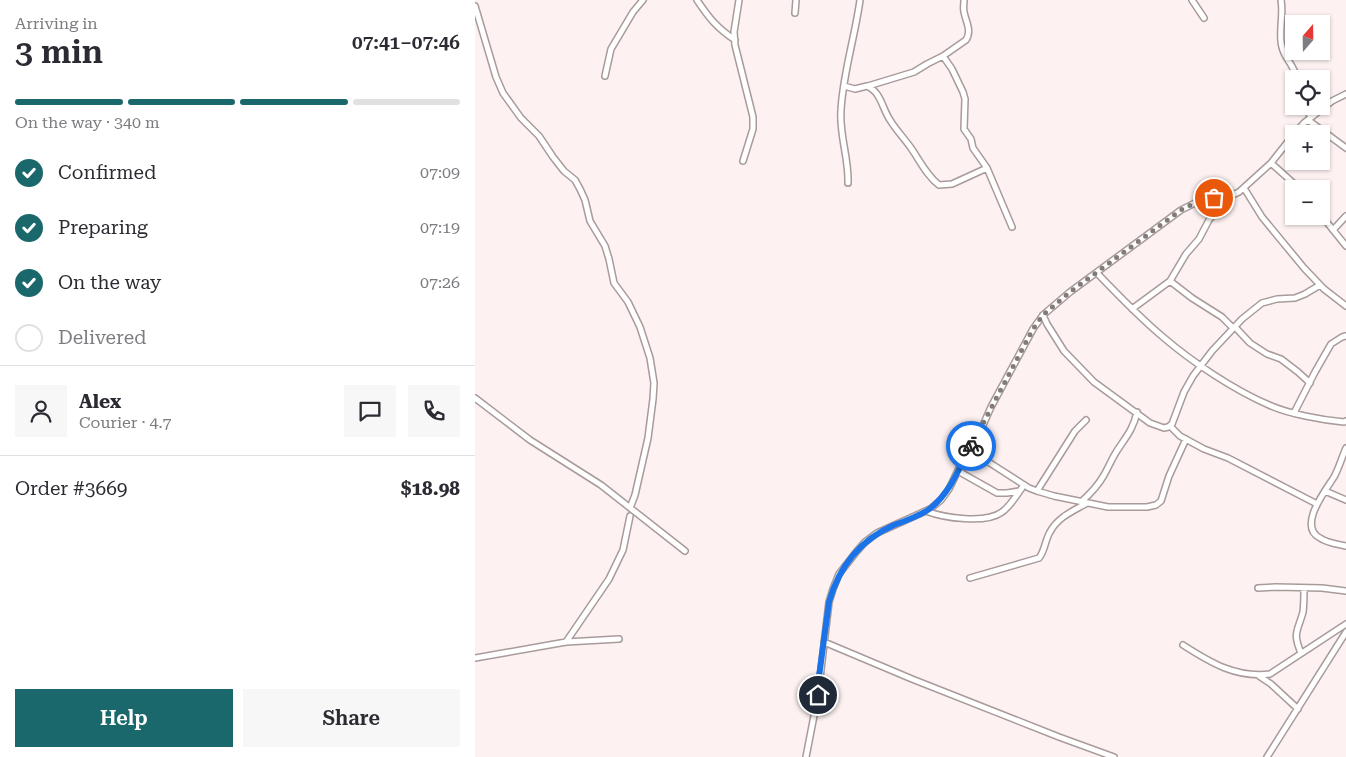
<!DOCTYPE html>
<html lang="en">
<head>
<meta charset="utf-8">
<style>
	body { margin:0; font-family:"Roboto Serif",serif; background:#f7f7f7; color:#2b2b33; height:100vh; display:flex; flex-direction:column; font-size:19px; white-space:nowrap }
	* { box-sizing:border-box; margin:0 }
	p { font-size:16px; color:#7c7c81 }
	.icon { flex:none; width:28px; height:28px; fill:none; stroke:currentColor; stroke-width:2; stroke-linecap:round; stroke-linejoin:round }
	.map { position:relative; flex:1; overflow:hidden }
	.drawer { display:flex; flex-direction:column; background:#fff; width:475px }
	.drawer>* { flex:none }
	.needle { width:32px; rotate:20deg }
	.tools { position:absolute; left:810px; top:15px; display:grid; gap:10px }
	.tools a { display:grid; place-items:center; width:45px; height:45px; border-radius:0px; background:#fff; box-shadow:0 1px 4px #0004; font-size:25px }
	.pin { position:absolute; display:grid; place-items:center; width:42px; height:42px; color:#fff; margin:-21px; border:2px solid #fff; border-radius:50%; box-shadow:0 1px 5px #0007 }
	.courier { position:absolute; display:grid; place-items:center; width:50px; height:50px; margin:-25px; border:4px solid #1a73e8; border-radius:50%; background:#fff; color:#222; box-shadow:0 1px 6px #0007 }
	.headline em { font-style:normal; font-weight:600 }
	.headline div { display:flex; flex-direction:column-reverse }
	.headline { display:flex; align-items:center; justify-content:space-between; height:85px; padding:0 15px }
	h1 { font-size:32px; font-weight:600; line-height:38px }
	.bar { display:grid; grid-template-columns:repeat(4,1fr); gap:8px 5px; align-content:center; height:60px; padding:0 15px }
	.bar i { height:6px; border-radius:4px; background:#e1e1e2 }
	.bar .current { background:#1a686b }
	.bar p { grid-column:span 4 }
	.line { display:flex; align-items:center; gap:12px; padding:0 15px; border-top:1px solid #e1e1e2 }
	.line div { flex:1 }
	.round { display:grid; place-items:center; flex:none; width:52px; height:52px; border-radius:0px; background:#f7f7f7 }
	ol { padding:0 15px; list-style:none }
	li { display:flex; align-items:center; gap:15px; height:55px }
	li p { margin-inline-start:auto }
	li .icon { padding:5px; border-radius:50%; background:#1a686b; color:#fff; stroke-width:4 }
	li:last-child { color:#7c7c81 }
	li i { width:28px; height:28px; border:2px solid #e1e1e2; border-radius:50% }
	.cta { display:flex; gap:10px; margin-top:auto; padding:10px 15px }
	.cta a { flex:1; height:58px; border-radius:0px; background:#1a686b; color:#fff; font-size:20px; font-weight:600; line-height:58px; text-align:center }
	.cta a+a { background:#f7f7f7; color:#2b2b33 }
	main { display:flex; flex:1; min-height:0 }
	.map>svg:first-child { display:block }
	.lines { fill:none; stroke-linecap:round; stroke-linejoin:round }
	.minor-casing { stroke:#a89b9a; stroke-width:8 }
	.minor { stroke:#fff; stroke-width:5 }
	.done { stroke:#827b7a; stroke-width:5; stroke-dasharray:0 9 }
	.route { stroke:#1a73e8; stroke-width:6 }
</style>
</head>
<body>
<main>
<section class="drawer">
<div class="headline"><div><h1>3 min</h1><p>Arriving in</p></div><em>07:41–07:46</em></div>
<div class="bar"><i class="current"></i><i class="current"></i><i class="current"></i><i></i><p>On the way · 340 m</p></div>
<ol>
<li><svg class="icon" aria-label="check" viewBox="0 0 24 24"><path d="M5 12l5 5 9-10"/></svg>Confirmed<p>07:09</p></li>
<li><svg class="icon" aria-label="check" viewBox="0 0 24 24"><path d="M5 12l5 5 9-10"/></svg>Preparing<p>07:19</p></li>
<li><svg class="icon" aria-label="check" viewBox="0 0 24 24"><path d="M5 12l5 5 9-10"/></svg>On the way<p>07:26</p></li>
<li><i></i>Delivered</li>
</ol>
<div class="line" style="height:90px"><a class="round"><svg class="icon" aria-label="person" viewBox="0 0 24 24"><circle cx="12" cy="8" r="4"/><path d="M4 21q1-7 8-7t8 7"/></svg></a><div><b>Alex</b><p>Courier · 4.7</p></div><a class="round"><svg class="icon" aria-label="chat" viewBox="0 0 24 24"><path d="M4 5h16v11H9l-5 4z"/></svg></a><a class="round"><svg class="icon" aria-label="phone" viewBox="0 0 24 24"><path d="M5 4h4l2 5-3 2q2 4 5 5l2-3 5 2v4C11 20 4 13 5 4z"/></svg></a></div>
<div class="line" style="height:65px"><div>Order #3669</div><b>$18.98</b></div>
<div class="cta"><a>Help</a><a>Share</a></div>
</section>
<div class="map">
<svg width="871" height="757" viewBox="0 0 871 757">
	<rect width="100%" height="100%" fill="#fdf2f1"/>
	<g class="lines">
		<g class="minor-casing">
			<path id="minor" d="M222 0C234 18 242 28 260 40
				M264 0 259 32 260 45 278 117V129L268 161
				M717 0 729 18
				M806 0C809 15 803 34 807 47 810 60 819 64 822 79
				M0 6 21 77 28 93 46 118 64 136 78 157 89 171 100 180 105 189 110 200 115 221 130 246 134 259 139 283 153 302 165 327 175 358 179 383 178 399 173 438 160 495 155 508
				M320 13 321 0
				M468 56 477 69 488 92 490 99 489 129 496 139 498 148 512 168 537 227
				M130 76 136 49 158 12 168 0
				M369 86 380 89 392 86C406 92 407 108 415 120 421 130 429 138 436 148 445 161 452 176 464 185L477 184 512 168
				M393 86 439 72 452 64 468 56 491 40C497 31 491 22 489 12 488 8 489 4 489 0
				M829 106 836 117
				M833 120 871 148
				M796 163 825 189
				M373 183C374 158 364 135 366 110 368 73 380 37 385 0
				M769 188 787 217 829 268 849 289 871 306
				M846 215 871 246
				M858 230 871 216
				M622 273C643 295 664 317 688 337 717 362 759 390 794 405 814 414 847 420 869 422L871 421
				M695 281 717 298 747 317 758 328
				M657 309 695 281 711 254 724 239 734 220 739 214 751 204 757 195
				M568 315 572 324 589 351 619 382 675 423 689 428 693 427 697 424 709 392 718 376 737 351 767 319 787 303 802 299 820 298 830 294 845 285
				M760 327 775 343 792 354 806 359 823 372 835 383
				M0 398 55 440 126 485 210 551
				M819 413 840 372 856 344 867 337 871 336
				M695 426 705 436 729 449 753 458 842 504
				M871 448C867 457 864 468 859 477 851 490 822 526 845 538 852 543 862 544 871 546
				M493 451 515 463 554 488 562 491 579 496 633 507H672L681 505 686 501 694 476 711 439
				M483 471 522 493H532L544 491
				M562 491 600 431 611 420
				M850 491 871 500
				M606 502C615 494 623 486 629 475 633 468 636 461 640 454 649 439 658 431 662 412
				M451 511C469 518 511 524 527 512 535 507 543 493 549 485
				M495 578 564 558C570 551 570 540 575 532 583 517 598 511 612 503
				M783 588 801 587 847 588 871 591
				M91 642 134 579 148 550 155 516
				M349 642 437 679 584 737 639 757
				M708 645C736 663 761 678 795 674L871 624
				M826 653C817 632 823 631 828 612 829 604 829 595 829 588
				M0 658 91 642 144 639
				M784 676 796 684 823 709
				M331 757 343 695 354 602 358 589 364 574 382 551 390 542 402 533 455 509 466 500 474 489 486 464 505 432 516 407 558 329 568 315 595 292 706 210 720 203 732 199 753 197 764 192 796 163 819 134 829 123 857 101 871 94
				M792 757 871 632"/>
		</g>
		<use href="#minor" class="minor"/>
	</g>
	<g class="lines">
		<path class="done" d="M496 446 558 329 568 315 595 292 706 210 720 203 739 198"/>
		<path class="route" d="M343 695V684L354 602C364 567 385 540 419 525 428 522 451 513 457 507 477 490 484 467 496 446"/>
	</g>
</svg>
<div class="tools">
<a><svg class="needle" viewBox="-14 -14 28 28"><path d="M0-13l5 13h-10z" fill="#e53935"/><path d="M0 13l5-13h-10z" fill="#7c7c81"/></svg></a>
<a><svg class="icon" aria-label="locate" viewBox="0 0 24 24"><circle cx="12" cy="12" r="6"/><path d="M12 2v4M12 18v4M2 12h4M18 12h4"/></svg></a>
<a>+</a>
<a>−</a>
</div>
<div class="pin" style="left:739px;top:198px;background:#ea580c"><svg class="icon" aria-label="bag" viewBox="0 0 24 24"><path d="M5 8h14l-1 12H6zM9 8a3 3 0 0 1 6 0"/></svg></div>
<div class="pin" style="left:343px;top:695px;background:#1f2937"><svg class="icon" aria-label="home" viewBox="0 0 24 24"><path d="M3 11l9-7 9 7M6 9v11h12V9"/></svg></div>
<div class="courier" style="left:496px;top:446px"><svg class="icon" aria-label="bike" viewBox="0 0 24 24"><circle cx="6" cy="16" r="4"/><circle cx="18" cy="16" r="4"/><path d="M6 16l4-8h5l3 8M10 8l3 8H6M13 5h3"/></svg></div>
</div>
</main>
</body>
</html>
